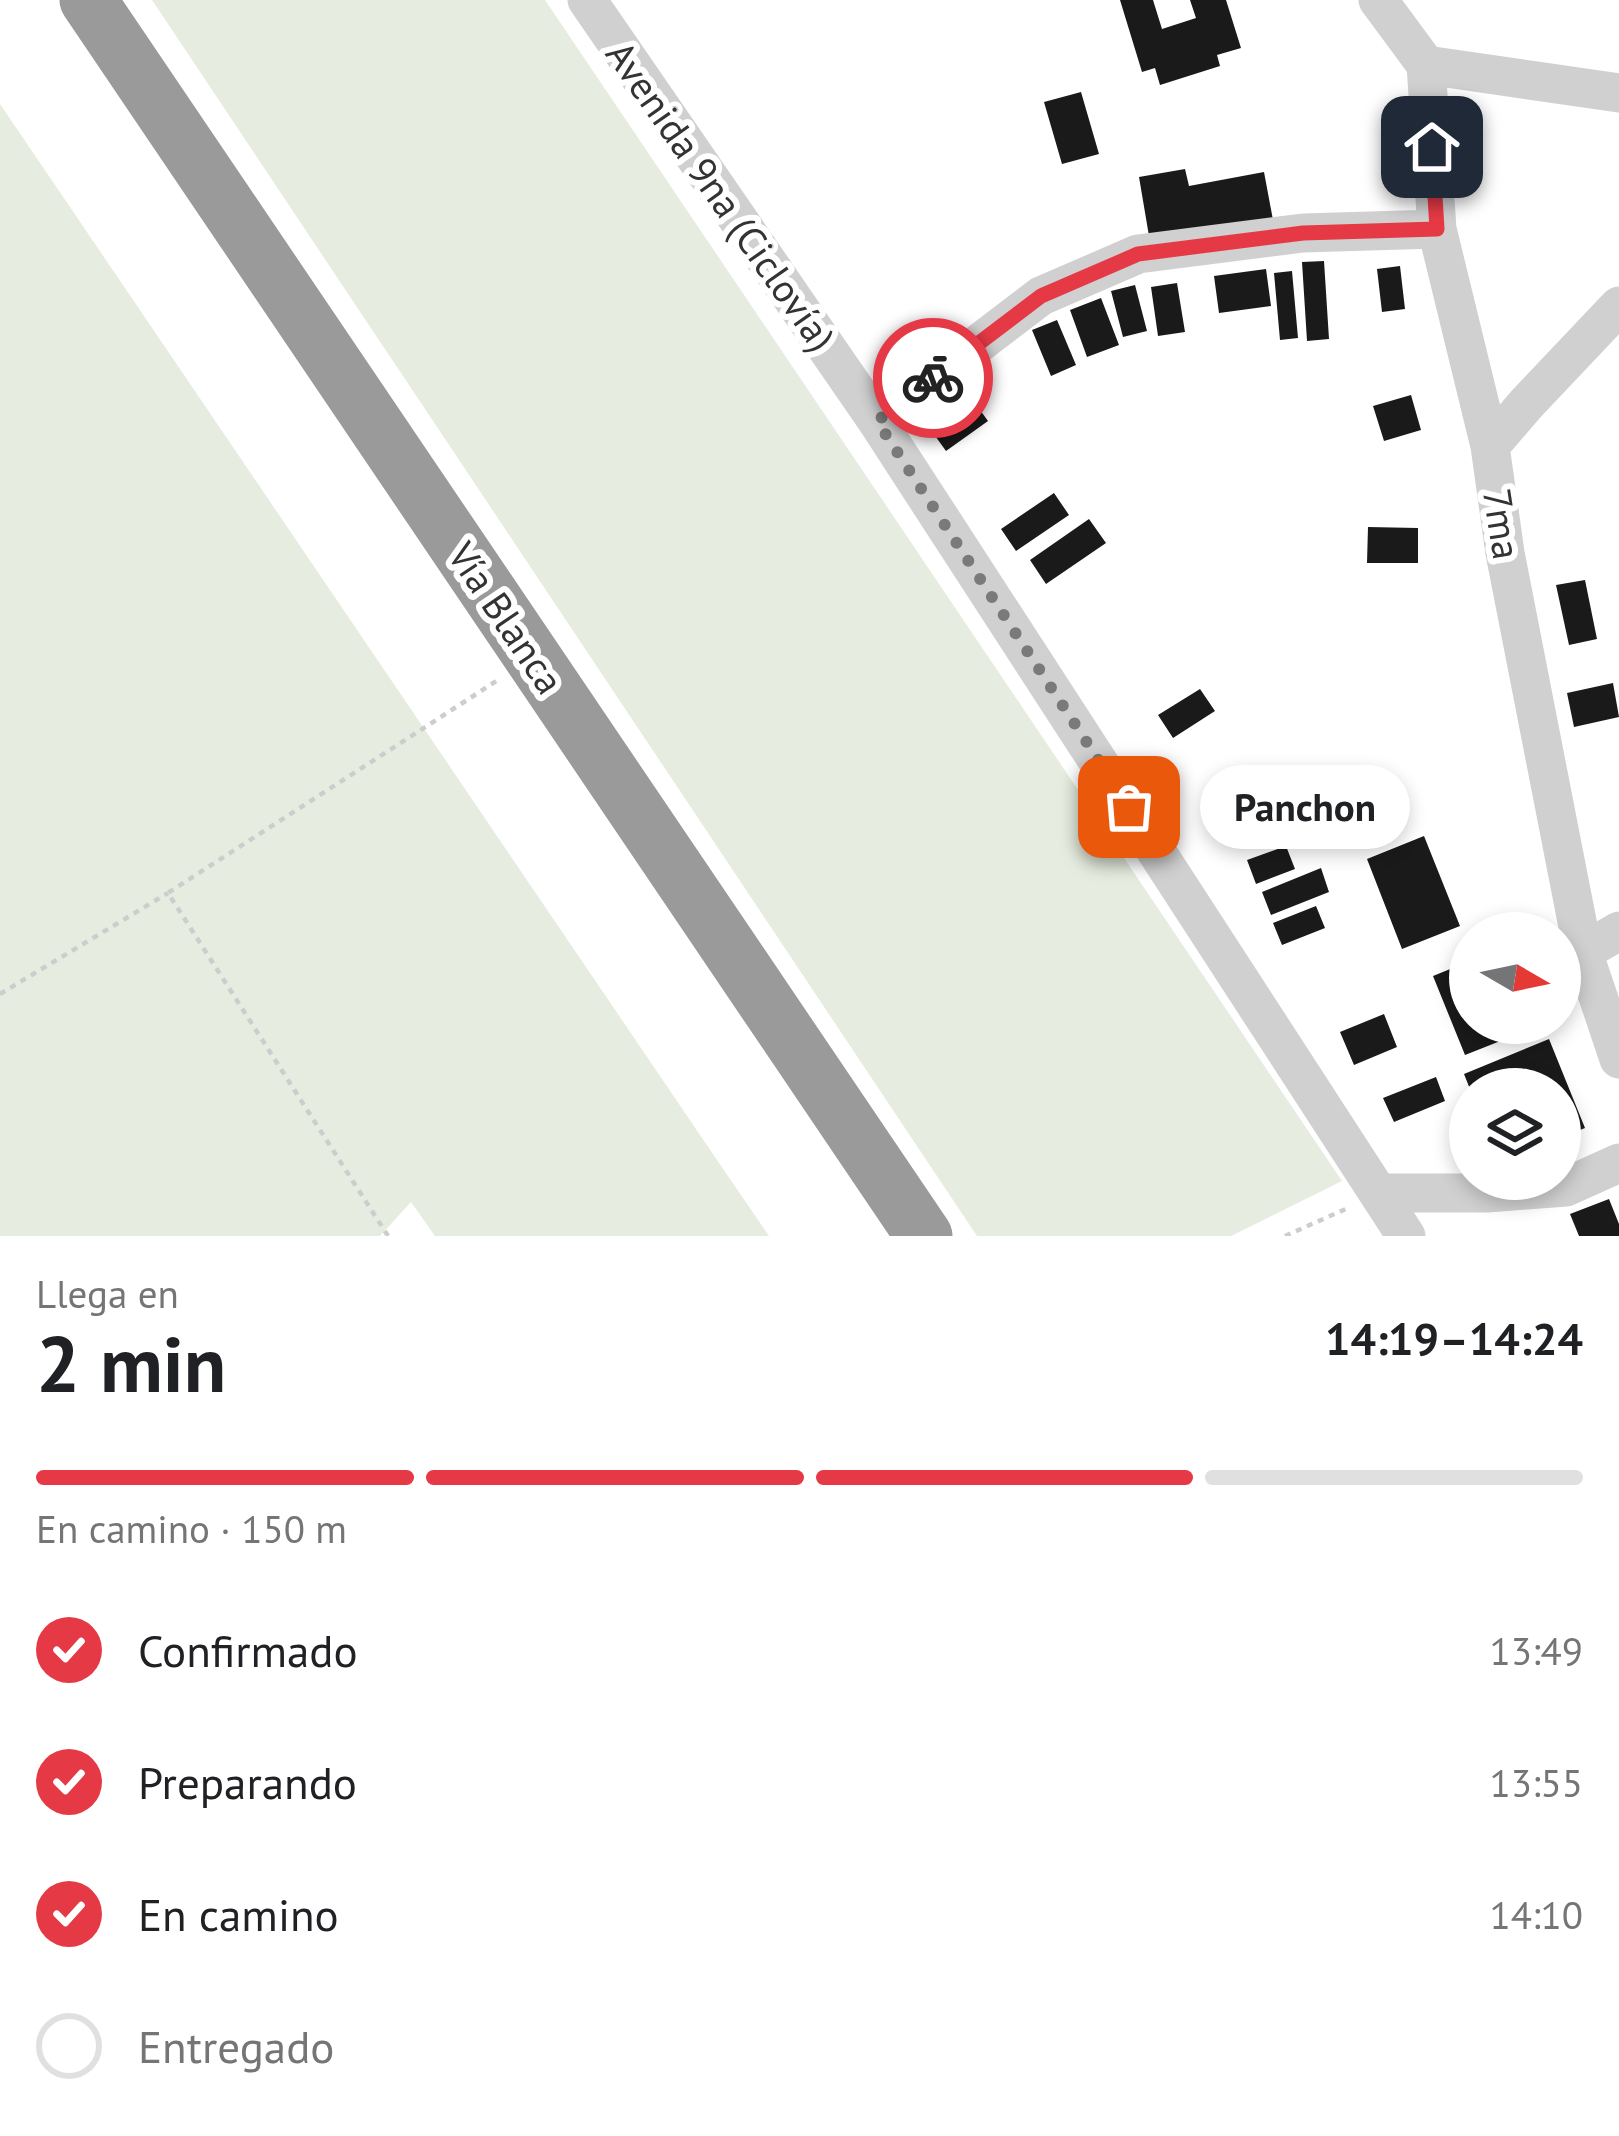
<!DOCTYPE html>
<html lang="es">
<head>
<meta charset="utf-8">
<style>
	body { margin:0; font-family:"PT Sans",sans-serif; background:#f6f6f6; color:#202124; height:100vh; display:flex; flex-direction:column; font-size:45px; white-space:nowrap }
	* { box-sizing:border-box; margin:0 }
	p { font-size:39px; color:#757577 }
	.icon { flex:none; width:66px; height:66px; fill:none; stroke:currentColor; stroke-width:2; stroke-linecap:round; stroke-linejoin:round }
	.map { position:relative; height:1236px; overflow:hidden }
	.drawer { display:flex; flex-direction:column; background:#fff; flex:1 }
	.drawer>* { flex:none }
	.needle { width:78px; rotate:99deg }
	.buttons { position:absolute; left:1449px; top:912px; display:grid; gap:24px }
	.buttons a { display:grid; place-items:center; width:132px; height:132px; border-radius:50%; background:#fff; box-shadow:0 6px 18px #0003; font-size:60px }
	.pin { position:absolute; display:grid; place-items:center; width:102px; height:102px; color:#fff; margin:-51px; border-radius:24px; box-shadow:0 6px 18px #0006 }
	.courier { position:absolute; display:grid; place-items:center; width:120px; height:120px; margin:-60px; border:9px solid #e63946; border-radius:50%; background:#fff; color:#222; box-shadow:0 3px 15px #0007 }
	.bubble { position:absolute; height:84px; border-radius:42px; background:#fff; box-shadow:0 6px 18px #0003; font-size:39px; font-weight:600; line-height:84px; text-align:center }
	.headline em { font-style:normal; font-weight:600 }
	.headline div { display:flex; flex-direction:column-reverse }
	.headline { display:flex; align-items:center; justify-content:space-between; height:204px; padding:0 36px }
	h1 { font-size:78px; font-weight:600; line-height:90px }
	.bar { display:grid; grid-template-columns:repeat(4,1fr); gap:18px 12px; align-content:center; height:144px; padding:0 36px }
	.bar i { height:15px; border-radius:9px; background:#e0e0e0 }
	.bar .on { background:#e63946 }
	.bar p { grid-column:span 4 }
	ol { padding:0 36px; list-style:none }
	li { display:flex; align-items:center; gap:36px; height:132px }
	li p { margin-inline-start:auto }
	li .icon { padding:12px; border-radius:50%; background:#e63946; color:#fff; stroke-width:4 }
	li:last-child { color:#757577 }
	li i { width:66px; height:66px; border:6px solid #e0e0e0; border-radius:50% }
	.map>svg:first-child { display:block }
	.green { fill:#e6ecdf }
	.building { fill:#1a1a1a }
	.lines { fill:none; stroke-linecap:round; stroke-linejoin:round }
	.path { stroke:#cdcdcd; stroke-width:4.5; stroke-dasharray:6 6; stroke-linecap:butt }
	.minor { stroke:#d0d0d0; stroke-width:39 }
	.highway { stroke:#9a9a9a; stroke-width:57 }
	.done { stroke:#7a7a7a; stroke-width:12; stroke-dasharray:0 21.6 }
	.route { stroke:#e63946; stroke-width:15 }
	.labels { text-anchor:middle; stroke-width:12; stroke-linejoin:round; paint-order:stroke }
	.street-label { font-size:39px; fill:#333; stroke:#fff }
</style>
</head>
<body>
<div class="map">
<svg width="1619" height="1236" viewBox="0 0 1619 1236">
	<rect width="100%" height="100%" fill="#fff"/>
	<path class="green" d="M152 0H545L1342 1181 1231 1236H977Z
		M0 104 717 1160 769 1236H435L411 1202 380 1236H0Z"/>
	<path class="building" d="M1120 0H1153L1162 29 1196 18 1190 0H1226L1241 48 1217 55 1220 66 1160 85 1155 68 1142 72Z
		M1081 92 1099 154 1062 164 1044 102Z
		M1185 169 1189 186 1264 172 1273 220 1150 242 1139 177Z
		M1324 261 1329 339 1307 341 1302 262Z
		M1400 266 1405 309 1382 312 1377 269Z
		M1266 269 1271 306 1219 313 1214 276Z
		M1292 271 1298 338 1280 340 1274 273Z
		M1177 283 1185 332 1158 336 1151 287Z
		M1135 285 1147 331 1123 337 1111 291Z
		M1101 298 1119 345 1087 357 1070 310Z
		M1057 320 1076 365 1051 376 1032 330Z
		M1411 395 1421 430 1384 441 1373 406Z
		M970 396 988 421 946 451 928 426Z
		M1054 493 1069 515 1016 551 1001 529Z
		M1089 519 1106 543 1046 584 1030 560Z
		M1368 527 1418 528V563H1367Z
		M1585 580 1597 639 1569 645 1556 585Z
		M1613 683 1619 717 1574 727 1567 693Z
		M1200 689 1215 711 1173 738 1158 715Z
		M1424 836 1460 926 1402 949 1367 859Z
		M1286 846 1295 869 1256 884 1247 860Z
		M1321 868 1329 892 1271 915 1262 892Z
		M1316 906 1325 928 1282 945 1273 923Z
		M1470 961V1023H1508L1513 1036 1465 1055 1433 976Z
		M1384 1014 1397 1047 1354 1065 1340 1032Z
		M1549 1039 1585 1128 1560 1138V1089H1470L1464 1074Z
		M1436 1077 1445 1101 1394 1122 1383 1098Z
		M1609 1199 1619 1224V1236H1579L1570 1214Z"/>
	<g class="lines">
		<path class="path" d="M0 994 168 893
			M388 1236 168 893 498 680
			M1285 1236 1348 1208"/>
		<path class="minor" d="M587 0 877 421 1406 1236
			M1378 0 1426 65 1437 229 1490 446 1505 553 1583 952 1619 1059
			M1426 65 1619 93
			M877 421 1041 296 1138 254 1303 233 1437 229
			M1490 446 1527 403 1619 306
			M1583 952 1619 931
			M1381 1193H1487L1566 1187 1619 1163"/>
		<path class="highway" d="M88 0 924 1236"/>
	</g>
	<g class="lines">
		<path class="done" d="M933 378 877 421 1129 807"/>
		<path class="route" d="M933 378 1041 296 1138 254 1303 233 1437 229 1432 147"/>
	</g>
	<g class="labels">
		<g class="street-label">
			<text transform="translate(721 196) rotate(55)" y="14">Avenida 9na (Ciclovía)</text>
			<text transform="translate(1502 524) rotate(81)" y="14">7ma</text>
			<text transform="translate(506 618) rotate(56)" y="14">Vía Blanca</text>
		</g>
	</g>
</svg>
<div class="buttons">
<a><svg class="needle" viewBox="-14 -14 28 28"><path d="M0-13l5 13h-10z" fill="#e53935"/><path d="M0 13l5-13h-10z" fill="#757577"/></svg></a>
<a><svg class="icon" aria-label="layers" viewBox="0 0 24 24"><path d="M12 4l9 5-9 5-9-5zM3 14l9 5 9-5"/></svg></a>
</div>
<div class="pin" style="left:1129px;top:807px;background:#ea580c"><svg class="icon" aria-label="bag" viewBox="0 0 24 24"><path d="M5 8h14l-1 12H6zM9 8a3 3 0 0 1 6 0"/></svg></div>
<div class="pin" style="left:1432px;top:147px;background:#1f2937"><svg class="icon" aria-label="home" viewBox="0 0 24 24"><path d="M3 11l9-7 9 7M6 9v11h12V9"/></svg></div>
<div class="courier" style="left:933px;top:378px"><svg class="icon" aria-label="bike" viewBox="0 0 24 24"><circle cx="6" cy="16" r="4"/><circle cx="18" cy="16" r="4"/><path d="M6 16l4-8h5l3 8M10 8l3 8H6M13 5h3"/></svg></div>
<div class="bubble" style="left:1200px;top:765px;width:210px">Panchon</div>
</div>
<section class="drawer">
<div class="headline"><div><h1>2 min</h1><p>Llega en</p></div><em>14:19–14:24</em></div>
<div class="bar"><i class="on"></i><i class="on"></i><i class="on"></i><i></i><p>En camino · 150 m</p></div>
<ol>
<li><svg class="icon" aria-label="check" viewBox="0 0 24 24"><path d="M5 12l5 5 9-10"/></svg>Confirmado<p>13:49</p></li>
<li><svg class="icon" aria-label="check" viewBox="0 0 24 24"><path d="M5 12l5 5 9-10"/></svg>Preparando<p>13:55</p></li>
<li><svg class="icon" aria-label="check" viewBox="0 0 24 24"><path d="M5 12l5 5 9-10"/></svg>En camino<p>14:10</p></li>
<li><i></i>Entregado</li>
</ol>
</section>
</body>
</html>
